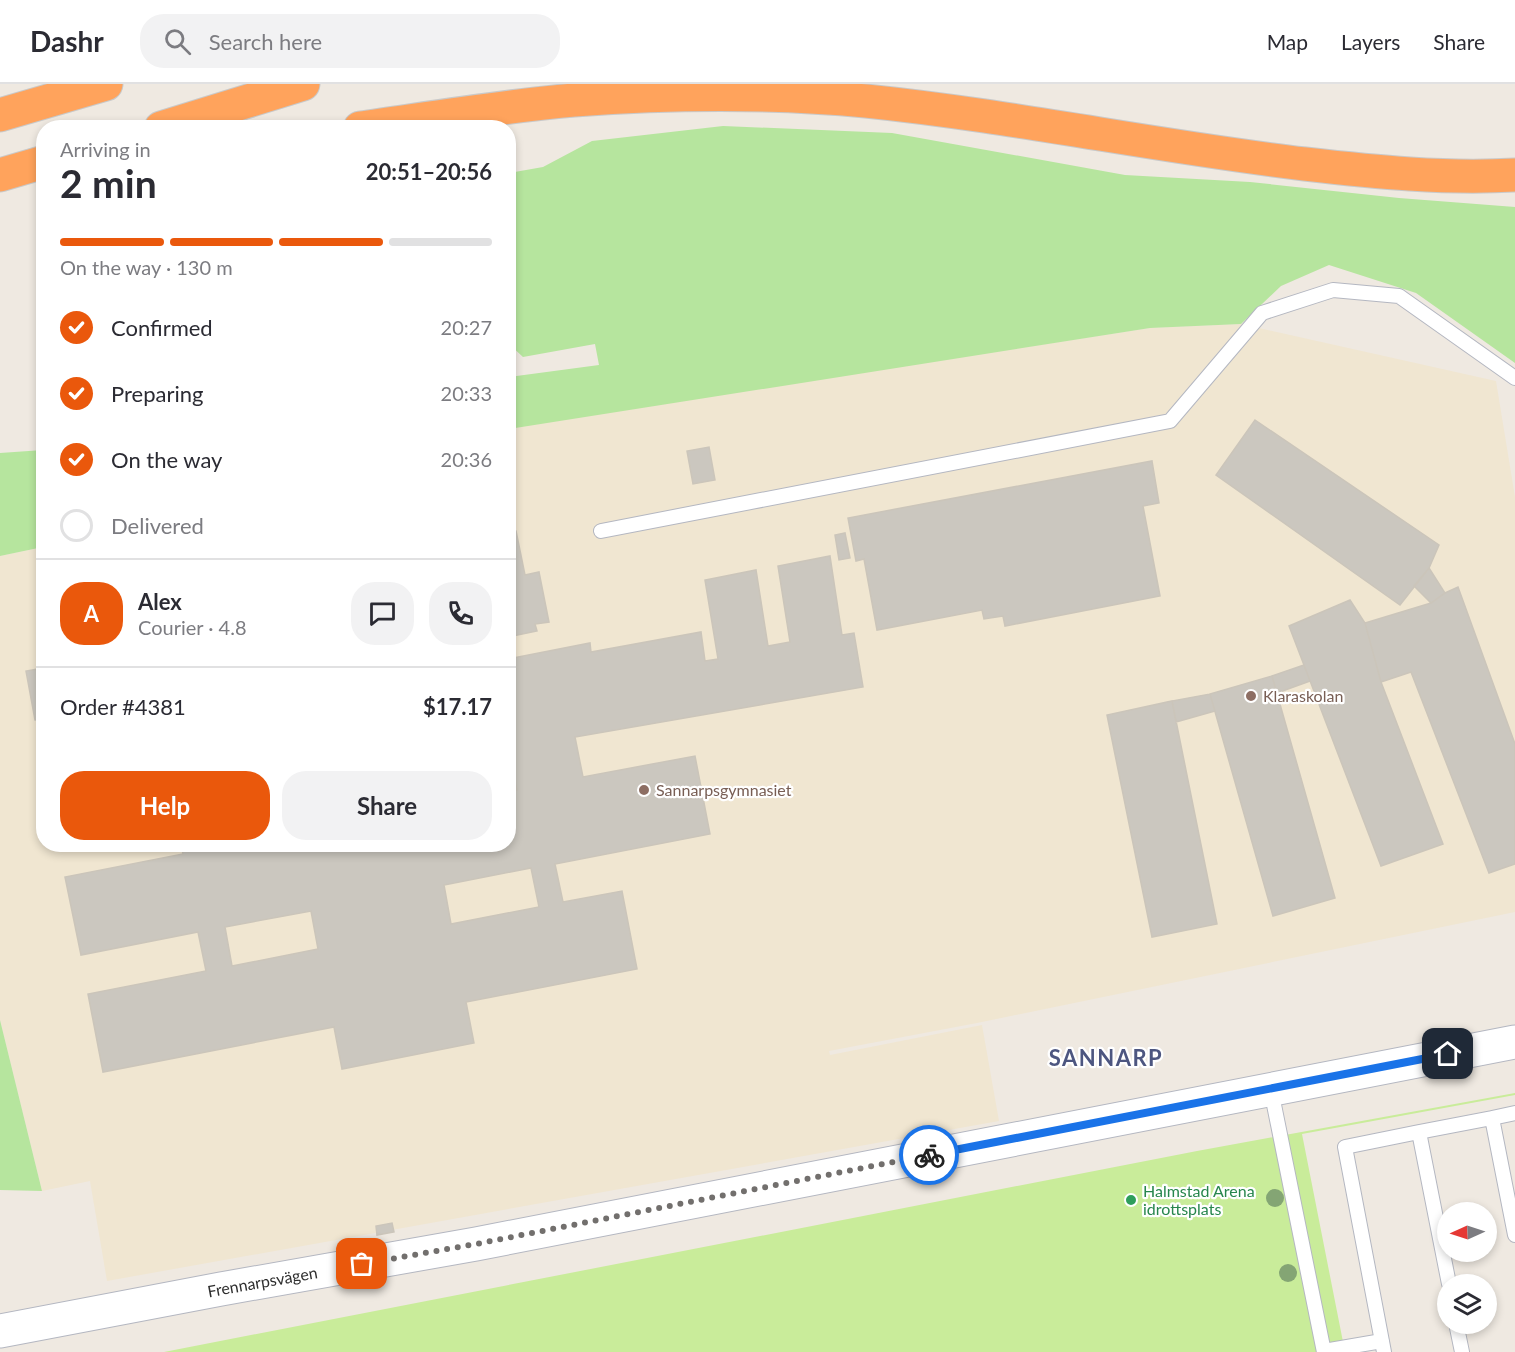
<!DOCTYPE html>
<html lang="en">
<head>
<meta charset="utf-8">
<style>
	body { margin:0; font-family:Lato,sans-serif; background:#f2f2f3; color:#2b2b33; height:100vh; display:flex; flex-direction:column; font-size:22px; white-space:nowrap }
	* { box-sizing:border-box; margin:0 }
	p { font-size:20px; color:#7c7c81 }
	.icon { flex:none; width:33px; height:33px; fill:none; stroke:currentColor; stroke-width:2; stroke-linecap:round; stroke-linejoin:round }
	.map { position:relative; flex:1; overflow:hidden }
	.panel { position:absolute; left:36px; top:36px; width:480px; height:732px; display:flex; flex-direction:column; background:#fff; border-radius:24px; box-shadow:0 3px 9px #0003 }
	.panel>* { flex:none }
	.needle { width:39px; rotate:267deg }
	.tools { position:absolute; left:1437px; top:1118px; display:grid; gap:12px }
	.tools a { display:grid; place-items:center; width:60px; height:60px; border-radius:50%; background:#fff; box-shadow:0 3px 9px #0003; font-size:30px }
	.pin { position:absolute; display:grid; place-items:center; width:51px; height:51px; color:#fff; margin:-26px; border-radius:12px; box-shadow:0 3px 9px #0006 }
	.courier { position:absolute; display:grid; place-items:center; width:60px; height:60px; margin:-30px; border:4px solid #1a73e8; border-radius:50%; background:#fff; color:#222; box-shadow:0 2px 8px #0007 }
	.summary em { font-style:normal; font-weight:700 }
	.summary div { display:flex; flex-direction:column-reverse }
	.summary { display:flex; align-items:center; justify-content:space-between; height:102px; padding:0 24px }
	h1 { font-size:39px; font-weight:700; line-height:45px }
	.bar { display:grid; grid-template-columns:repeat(4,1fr); gap:9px 6px; align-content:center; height:72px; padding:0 24px }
	.bar i { height:8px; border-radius:4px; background:#e1e1e2 }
	.bar .selected { background:#ea580c }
	.bar p { grid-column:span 4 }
	.line { display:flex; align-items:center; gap:15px; padding:0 24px; border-top:2px solid #e1e1e2 }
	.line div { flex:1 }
	.round { display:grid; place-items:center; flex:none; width:63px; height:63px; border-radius:24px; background:#f2f2f3 }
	ol { padding:0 24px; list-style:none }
	li { display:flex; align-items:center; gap:18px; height:66px }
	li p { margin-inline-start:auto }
	li .icon { padding:6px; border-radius:50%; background:#ea580c; color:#fff; stroke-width:4 }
	li:last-child { color:#7c7c81 }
	li i { width:33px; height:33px; border:3px solid #e1e1e2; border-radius:50% }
	.action { display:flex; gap:12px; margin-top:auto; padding:12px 24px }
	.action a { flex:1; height:69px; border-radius:24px; background:#ea580c; color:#fff; font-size:24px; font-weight:700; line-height:69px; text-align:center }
	.action a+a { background:#f2f2f3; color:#2b2b33 }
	header { display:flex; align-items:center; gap:36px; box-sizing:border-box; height:84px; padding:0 30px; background:#fff; border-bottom:2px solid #e1e1e2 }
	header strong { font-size:28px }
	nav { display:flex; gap:33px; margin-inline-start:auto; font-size:21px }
	.search { width:420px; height:54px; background:#f2f2f3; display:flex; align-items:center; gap:15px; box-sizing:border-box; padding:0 21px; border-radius:24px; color:#7c7c81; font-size:22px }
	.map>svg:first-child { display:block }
	.education { fill:#f0e6d1 }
	.green { fill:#b6e59e }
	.pitch { fill:#c9ec9a }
	.building { fill:#cbc7bf; stroke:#cbc5ba; stroke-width:1.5; fill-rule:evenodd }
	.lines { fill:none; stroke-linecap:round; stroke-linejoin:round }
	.service-casing { stroke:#b4b7c1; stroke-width:16 }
	.tertiary-casing { stroke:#b4b7c1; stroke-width:35 }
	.motorway-casing { stroke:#c9c9c9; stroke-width:35 }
	.service { stroke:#fff; stroke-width:14 }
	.tertiary { stroke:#fff; stroke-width:33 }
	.motorway { stroke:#ffa35c; stroke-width:33 }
	.tree { fill:#84a574 }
	.done { stroke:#726f6d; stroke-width:6; stroke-dasharray:0 10.8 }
	.route { stroke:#1a73e8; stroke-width:8 }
	.education-dot { fill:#8d6e63; stroke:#fff; stroke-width:2 }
	.leisure-dot { fill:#2e9e5b; stroke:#fff; stroke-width:2 }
	.labels { text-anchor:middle; stroke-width:4.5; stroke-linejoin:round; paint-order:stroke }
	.education-label { font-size:16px; fill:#785e54; stroke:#fff; text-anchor:start }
	.leisure-label { font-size:16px; fill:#27864d; stroke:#fff; text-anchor:start }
	.street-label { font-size:16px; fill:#2e2e2e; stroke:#fff }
	.district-label { font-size:22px; font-weight:bold; letter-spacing:1.5px; fill:#4d5680; stroke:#fff }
</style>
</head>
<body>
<header>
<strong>Dashr</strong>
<div class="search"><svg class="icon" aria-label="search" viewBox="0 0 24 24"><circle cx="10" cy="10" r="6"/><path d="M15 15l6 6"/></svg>Search here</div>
<nav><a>Map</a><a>Layers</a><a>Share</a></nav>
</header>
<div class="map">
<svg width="1515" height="1268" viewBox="0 0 1515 1268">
	<rect width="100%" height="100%" fill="#efe9e1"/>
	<path class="education" d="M1241 240 1496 297 1515 413V828L977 939 829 967 830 971 982 941 999 1037 107 1197 90 1097 42 1107 0 936V472L43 463 44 760H508L509 344 795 298 1150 244Z"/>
	<path class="green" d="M723 42 892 49 1125 91 1250 98 1399 114 1515 123V279L1416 209 1329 181 1281 202 1241 240 1150 244 509 345V293L599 281 595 260 523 273 509 260V89L543 83 592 57Z
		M43 366V463L0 472V369Z
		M0 936 42 1107 0 1106Z"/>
	<path class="pitch" d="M1515 1009V1011L1302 1050 1345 1268H164L1197 1067Z"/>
	<path class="building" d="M1255 336 1439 461 1429 484 1400 521 1216 391Z
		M709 363 715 396 693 400 687 367Z
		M1152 377 1159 419 1143 422 1160 512 1005 542 1003 532 984 535 982 526 877 546 864 475 856 477 848 434Z
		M516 447 525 491 539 488 549 538 535 540 537 547 508 553V448Z
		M845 449 850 474 839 476 835 451Z
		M830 472 842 551 854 549 863 603 575 653 583 693 695 672 710 750 555 780 563 818 622 807 637 885 466 918 474 959 342 985 334 943 103 988 88 910 206 887 198 848 81 871 65 793 183 770 181 760H508V707L517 706 508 666V575L590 559 591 568 701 548 705 577 718 575 705 496 756 486 768 562 790 558 778 482ZM531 784 539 823 451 840 444 801ZM311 827 318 865 232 882 225 843Z
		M1429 484 1445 509 1431 519 1414 502Z
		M1458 503 1515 660V780L1489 789 1411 588 1381 598 1365 539 1431 519 1445 509Z
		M1350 516 1365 539 1381 598 1443 760 1381 782 1289 542Z
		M1304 581 1310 597 1277 609 1272 592Z
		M44 584V635L35 636 26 587Z
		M1272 592 1335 814 1273 832 1210 610Z
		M1210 610 1215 627 1176 638 1172 617Z
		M1172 617 1217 840 1152 853 1107 631Z
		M392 1139 394 1148 377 1151 376 1142Z"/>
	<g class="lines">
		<g class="service-casing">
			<path id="service" d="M601 447 1170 337 1262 229 1333 206 1399 212 1515 294
				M1271 1006 1324 1268
				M1515 1029 1492 1034 1515 1151
				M1419 1048 1492 1034
				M1456 1239 1462 1268
				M1324 1267 1382 1257
				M1384 1268 1345 1063 1419 1048 1449 1200"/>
		</g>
		<g class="tertiary-casing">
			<g id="tertiary">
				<path id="s1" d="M0 1247 221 1205 476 1160 1515 958"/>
			</g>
		</g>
		<g class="motorway-casing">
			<path id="motorway" d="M0 31 106 0
				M161 44 303 0
				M360 44C431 34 504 22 574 16 671 9 770 8 866 17 1013 32 1159 63 1305 80 1375 88 1445 95 1515 91
				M0 91 44 78"/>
		</g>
		<use href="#service" class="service"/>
		<use href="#tertiary" class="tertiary"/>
		<use href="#motorway" class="motorway"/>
	</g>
	<g class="tree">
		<circle cx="1275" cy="1114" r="9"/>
		<circle cx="1288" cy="1189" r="9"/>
	</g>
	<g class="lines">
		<path class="done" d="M362 1180 476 1160 929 1071"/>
		<path class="route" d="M929 1071 1448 970"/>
	</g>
	<g class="education-dot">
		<circle cx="1251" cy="612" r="6"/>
		<circle cx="644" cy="706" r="6"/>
	</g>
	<circle class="leisure-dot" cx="1131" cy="1116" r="6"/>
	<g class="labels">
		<g class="education-label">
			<text x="1263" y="618">Klaraskolan</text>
			<text x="656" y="712">Sannarpsgymnasiet</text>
		</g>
		<g class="leisure-label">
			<text x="1143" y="1113">Halmstad Arena<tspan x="1143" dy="18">idrottsplats</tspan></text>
		</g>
		<g class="street-label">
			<text dy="6" stroke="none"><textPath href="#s1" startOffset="267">Frennarpsvägen</textPath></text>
		</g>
		<g class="district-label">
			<text x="1106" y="982">SANNARP</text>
		</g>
	</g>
</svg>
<div class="tools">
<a><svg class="needle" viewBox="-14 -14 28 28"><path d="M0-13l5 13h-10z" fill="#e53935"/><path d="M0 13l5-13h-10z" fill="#7c7c81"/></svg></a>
<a><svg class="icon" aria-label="layers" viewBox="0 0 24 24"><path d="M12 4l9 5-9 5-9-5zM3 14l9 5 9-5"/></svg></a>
</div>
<div class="pin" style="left:362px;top:1180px;background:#ea580c"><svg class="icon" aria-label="bag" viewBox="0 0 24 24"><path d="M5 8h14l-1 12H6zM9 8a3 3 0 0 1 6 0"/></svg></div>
<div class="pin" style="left:1448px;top:970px;background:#1f2937"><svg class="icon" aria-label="home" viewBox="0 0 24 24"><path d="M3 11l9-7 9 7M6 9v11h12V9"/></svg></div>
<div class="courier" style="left:929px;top:1071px"><svg class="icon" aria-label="bike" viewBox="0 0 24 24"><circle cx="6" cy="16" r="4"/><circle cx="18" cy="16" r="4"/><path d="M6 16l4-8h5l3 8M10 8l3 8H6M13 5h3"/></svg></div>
<section class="panel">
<div class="summary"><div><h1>2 min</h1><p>Arriving in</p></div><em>20:51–20:56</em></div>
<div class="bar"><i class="selected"></i><i class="selected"></i><i class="selected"></i><i></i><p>On the way · 130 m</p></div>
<ol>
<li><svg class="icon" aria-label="check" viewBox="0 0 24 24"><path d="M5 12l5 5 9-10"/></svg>Confirmed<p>20:27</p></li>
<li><svg class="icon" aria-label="check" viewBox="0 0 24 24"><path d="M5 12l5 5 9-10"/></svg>Preparing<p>20:33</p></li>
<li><svg class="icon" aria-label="check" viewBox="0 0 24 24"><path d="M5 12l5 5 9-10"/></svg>On the way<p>20:36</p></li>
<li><i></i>Delivered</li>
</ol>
<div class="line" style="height:108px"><b class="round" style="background:#ea580c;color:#fff">A</b><div><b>Alex</b><p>Courier · 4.8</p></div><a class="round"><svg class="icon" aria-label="chat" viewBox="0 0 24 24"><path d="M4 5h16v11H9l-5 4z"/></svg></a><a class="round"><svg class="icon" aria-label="phone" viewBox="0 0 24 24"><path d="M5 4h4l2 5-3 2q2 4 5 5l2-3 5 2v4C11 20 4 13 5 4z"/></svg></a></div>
<div class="line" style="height:78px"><div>Order #4381</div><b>$17.17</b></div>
<div class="action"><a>Help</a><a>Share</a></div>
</section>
</div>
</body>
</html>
